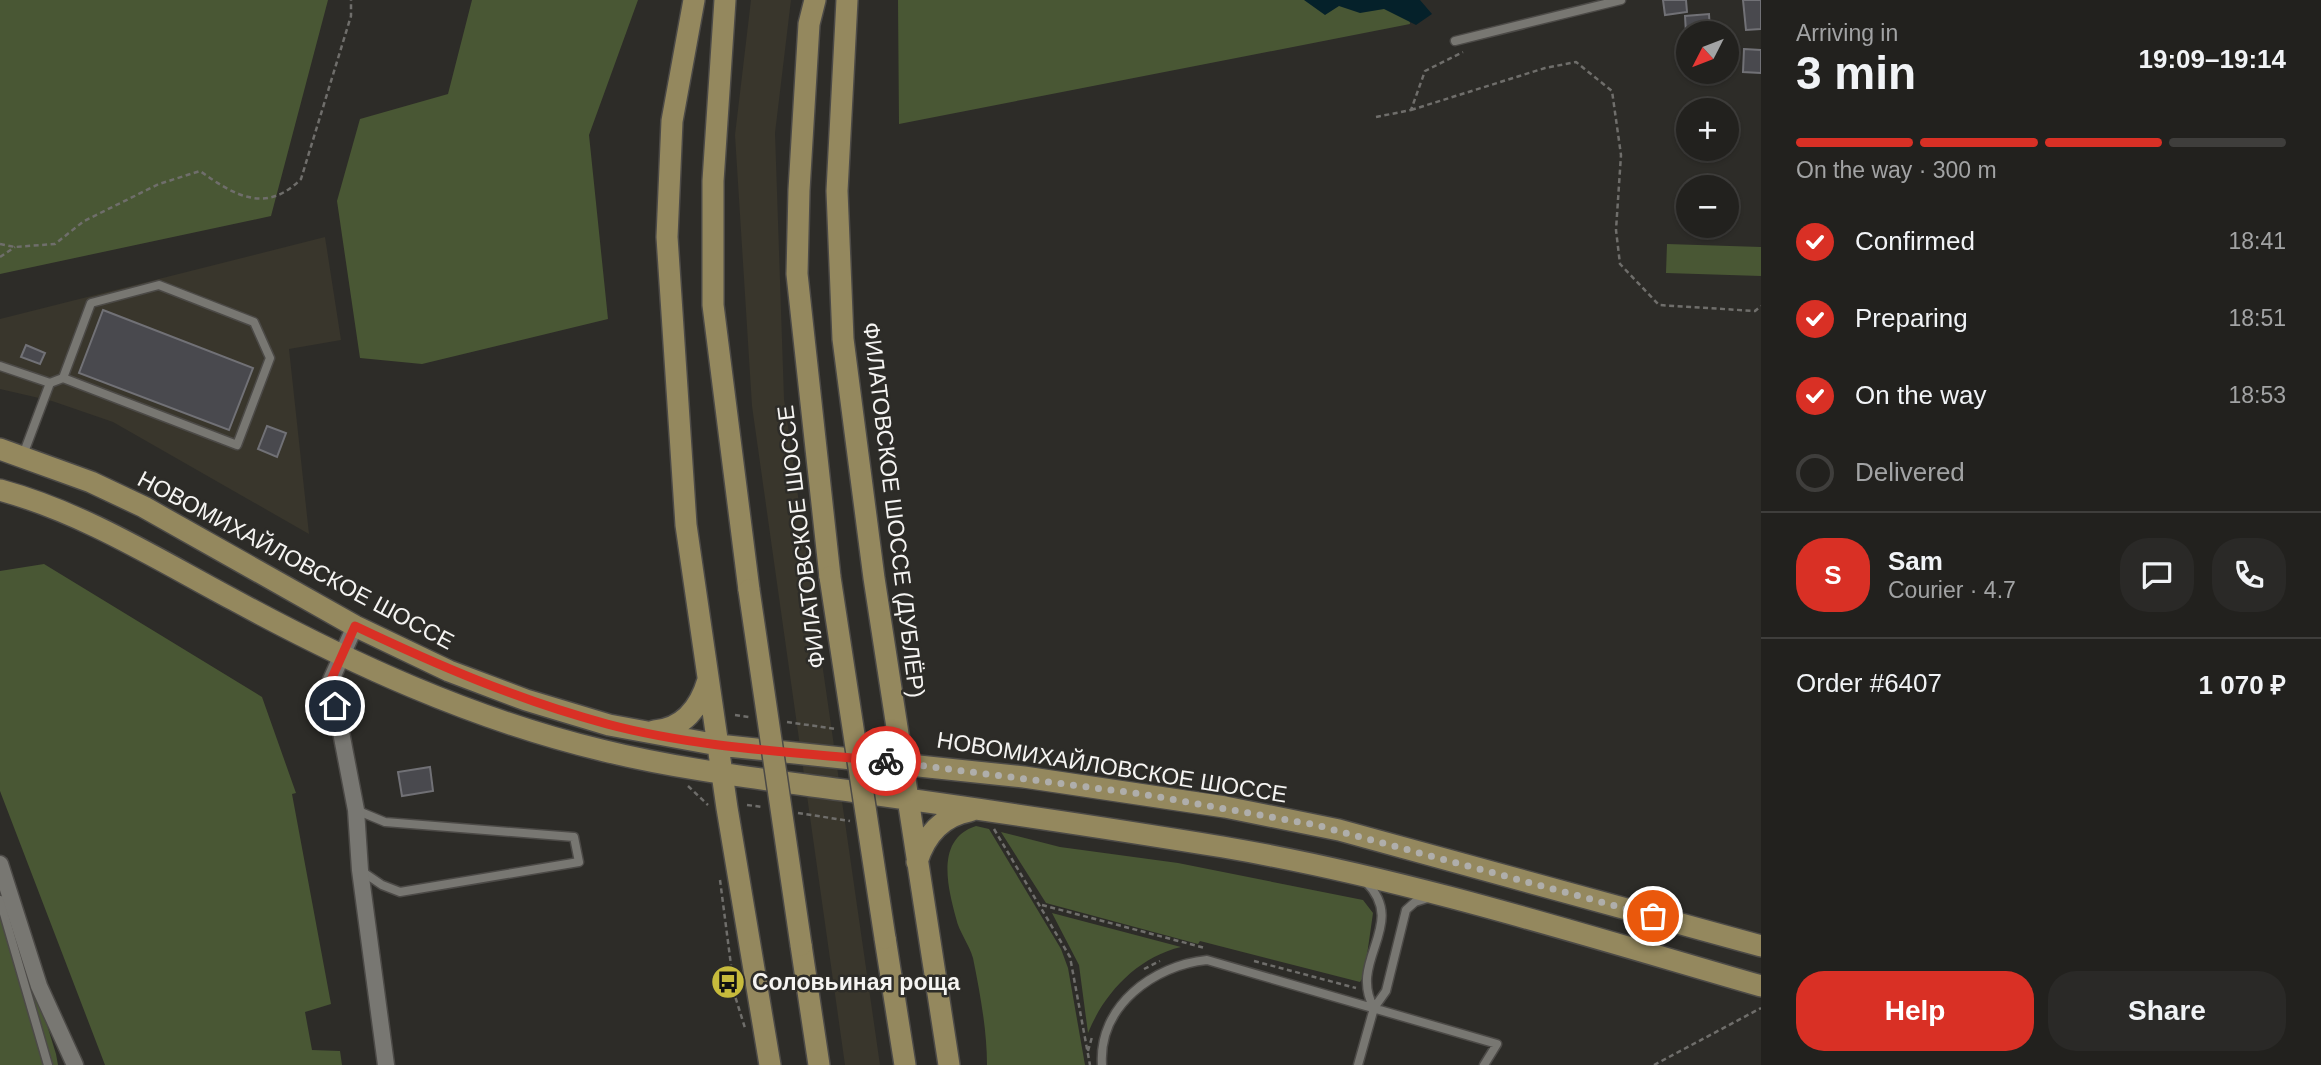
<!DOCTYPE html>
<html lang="en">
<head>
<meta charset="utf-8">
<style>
	body { margin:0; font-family:Helvetica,sans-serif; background:#2a2927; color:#f1f3f6; height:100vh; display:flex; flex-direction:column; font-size:26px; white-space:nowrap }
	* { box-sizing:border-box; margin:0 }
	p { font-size:23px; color:#a2a3a4 }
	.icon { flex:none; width:38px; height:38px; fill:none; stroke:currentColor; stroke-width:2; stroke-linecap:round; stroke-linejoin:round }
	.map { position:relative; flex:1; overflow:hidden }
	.sheet { display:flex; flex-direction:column; background:#22211e; width:560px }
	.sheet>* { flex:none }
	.needle { width:46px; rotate:228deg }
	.fabs { position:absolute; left:1676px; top:21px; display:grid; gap:14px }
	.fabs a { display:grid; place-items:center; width:63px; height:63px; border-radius:50%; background:#22211e; box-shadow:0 2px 5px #0004,0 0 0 2px #3f3e3c; font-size:35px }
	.pin { position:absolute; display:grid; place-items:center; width:60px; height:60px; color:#fff; margin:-30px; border:4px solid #fff; border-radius:50%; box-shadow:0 2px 7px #0007 }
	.courier { position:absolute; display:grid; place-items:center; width:70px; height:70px; margin:-35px; border:5px solid #d93025; border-radius:50%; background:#fff; color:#222; box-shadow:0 2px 9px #0007 }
	.overview em { font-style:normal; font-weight:600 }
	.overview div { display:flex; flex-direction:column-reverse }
	.overview { display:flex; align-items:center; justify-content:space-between; height:119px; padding:0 35px }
	h1 { font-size:46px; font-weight:600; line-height:52px }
	.bar { display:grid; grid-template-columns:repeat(4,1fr); gap:10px 7px; align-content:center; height:84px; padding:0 35px }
	.bar i { height:9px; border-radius:5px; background:#3f3e3c }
	.bar .active { background:#d93025 }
	.bar p { grid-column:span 4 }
	.line { display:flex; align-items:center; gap:18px; padding:0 35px; border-top:2px solid #3f3e3c }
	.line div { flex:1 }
	.round { display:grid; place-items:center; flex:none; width:74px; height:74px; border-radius:28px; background:#2a2927 }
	ol { padding:0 35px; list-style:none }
	li { display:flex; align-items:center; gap:21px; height:77px }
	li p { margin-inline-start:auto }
	li .icon { padding:7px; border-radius:50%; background:#d93025; color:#fff; stroke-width:4 }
	li:last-child { color:#a2a3a4 }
	li i { width:38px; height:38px; border:4px solid #3f3e3c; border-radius:50% }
	.action { display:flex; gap:14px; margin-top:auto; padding:14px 35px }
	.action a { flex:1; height:80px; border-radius:28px; background:#d93025; color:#fff; font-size:28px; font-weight:600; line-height:80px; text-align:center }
	.action a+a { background:#2a2927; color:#f1f3f6 }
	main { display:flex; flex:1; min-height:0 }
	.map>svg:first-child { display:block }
	.built { fill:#39362c }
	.green { fill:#495734 }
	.water { fill:#05212a }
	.building { fill:#49494e; stroke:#717176; stroke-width:2 }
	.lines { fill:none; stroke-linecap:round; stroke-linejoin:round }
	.lane-casing { stroke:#4c4a47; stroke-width:11 }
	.street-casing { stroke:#4c4a47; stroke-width:19 }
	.secondary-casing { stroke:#4c4a47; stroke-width:24 }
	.path { stroke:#6f6e6b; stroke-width:2.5; stroke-dasharray:5 3.5; stroke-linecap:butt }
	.lane { stroke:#787772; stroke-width:8 }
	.street { stroke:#787772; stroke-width:16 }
	.secondary { stroke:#94885e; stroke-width:21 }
	.secondary-bridge-casing { stroke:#4c4a47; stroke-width:24; stroke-linecap:butt }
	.secondary-bridge { stroke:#94885e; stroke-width:21 }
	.done { stroke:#afaeab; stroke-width:7; stroke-dasharray:0 12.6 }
	.route { stroke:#d93025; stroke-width:9 }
	.labels { text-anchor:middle; stroke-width:5; stroke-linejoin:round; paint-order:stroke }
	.street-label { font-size:23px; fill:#f5f4f2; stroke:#2d2c28 }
	.poi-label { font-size:23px; font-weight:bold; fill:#f5f4f2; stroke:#2d2c28; text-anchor:start }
</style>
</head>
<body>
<main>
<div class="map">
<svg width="1761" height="1065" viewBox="0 0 1761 1065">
	<rect width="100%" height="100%" fill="#2d2c28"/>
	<path class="built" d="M751 0H791L775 133 784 399 880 1065H845L752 406 735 135Z
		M325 237 341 340 289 349 309 534 113 422 52 401 0 389V319Z"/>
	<path class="green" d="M0 0H328L271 216 0 274Z
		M472 0H638L589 135 608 319 422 364 360 358 337 201 360 119 448 94Z
		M898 0H1407L1410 24 899 124Z
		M1667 244 1761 247V276L1666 273Z
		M44 564 262 697 296 793 292 794 331 1004 305 1012 312 1050 340 1051 342 1065H105L0 791V571Z
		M976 826 989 829 1061 949 1068 968 1085 1065H987C987 1030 980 993 973 958 969 944 959 932 956 918 947 885 936 839 976 826Z
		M1001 832 1060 847 1178 863 1363 900 1373 913 1364 976 1360 982 1200 941 1198 944 1046 903Z
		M0 873 56 1054 58 1065H0Z
		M1052 913 1181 947C1138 957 1104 993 1088 1033L1079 965Z"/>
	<path class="water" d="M1304 0H1420L1432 14 1416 25 1384 9 1360 13 1339 6 1325 15Z"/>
	<path class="building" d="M1663 0H1686L1687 12 1665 15Z
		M1743 0H1761V29L1746 30Z
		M1709 14 1710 32 1686 33 1685 16Z
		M1744 49 1761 50V73L1743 72Z
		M103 310 253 368 229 430 79 373Z
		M26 345 45 353 40 364 21 357Z
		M267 426 286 433 277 457 258 449Z
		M430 767 433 791 402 796 398 772Z"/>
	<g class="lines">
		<g class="lane-casing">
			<path id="lane" d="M1455 41 1621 0
				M159 285 254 322 270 358 237 445 63 378 91 303Z
				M0 366 50 383
				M23 455 50 383 63 378
				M356 810 385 822 574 837 579 862 400 892 382 885 360 870
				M1366 882C1409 925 1347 960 1374 1008
				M0 900 48 1065
				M1102 1065C1098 1006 1154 965 1207 960L1497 1044 1484 1065
				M1358 1065 1374 1008 1386 991 1406 910 1415 902 1428 898"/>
		</g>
		<g class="street-casing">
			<path id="street" d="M355 626 331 680 356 810 360 870 386 1065
				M0 864 39 986 75 1065"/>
		</g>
		<g class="secondary-casing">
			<path id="secondary" d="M694 0 672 121 667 237 686 525 727 808 770 1065
				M725 0 713 181V305L749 590
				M815 0 809 24 799 190 797 274 830 577
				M847 0 837 191 843 339 874 578 949 1065
				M0 449 91 482 144 507 355 626 449 671 526 700 609 725 718 745 1024 777 1225 807 1339 830 1761 946
				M0 490C84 513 157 559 234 600 350 663 472 719 601 750 685 771 772 780 857 792 979 809 1102 827 1223 847 1405 878 1584 935 1761 986
				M654 731C683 729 700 707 708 680
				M917 862C925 836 942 816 970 811
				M885 938 905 1065
				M801 945 819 1065"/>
		</g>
		<path class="path" d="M1411 110 1545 68 1576 62 1612 91 1621 155 1616 230 1620 264 1659 305 1755 311 1761 306
			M1376 117 1411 110 1425 71 1463 52
			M0 244 15 247 55 244 84 221 159 184 200 171C235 196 266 214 301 179L351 16V0
			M0 257 15 247
			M735 715 749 717
			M787 722 836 729
			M688 786 708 805
			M747 805 763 807
			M798 813 850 821
			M994 829 1070 957 1090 1065
			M720 880 735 996 745 1028
			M1042 905 1205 948
			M1254 961 1356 988
			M1144 969 1160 961
			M1088 1051 1092 1037
			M1654 1065 1761 1008"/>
		<use href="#lane" class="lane"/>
		<use href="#street" class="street"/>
		<use href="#secondary" class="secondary"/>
		<g class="secondary-bridge-casing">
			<path id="secondary-bridge" d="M830 577 885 938
				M749 590 801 945"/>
		</g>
		<use href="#secondary-bridge" class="secondary-bridge"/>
	</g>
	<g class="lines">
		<path class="done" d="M886 761 1142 794 1316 825 1653 916"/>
		<path class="route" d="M335 706 331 680 355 626C437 665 518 700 607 724 697 748 793 752 886 761"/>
	</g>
	<defs>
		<g id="bus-disc" transform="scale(1.75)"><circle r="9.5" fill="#c7bb3c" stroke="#2d2c28"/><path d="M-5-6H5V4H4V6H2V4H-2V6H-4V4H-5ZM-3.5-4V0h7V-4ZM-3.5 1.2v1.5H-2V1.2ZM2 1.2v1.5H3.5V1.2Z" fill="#111"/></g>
	</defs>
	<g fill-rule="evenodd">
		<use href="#bus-disc" x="728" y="982"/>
	</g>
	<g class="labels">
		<g class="street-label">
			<text transform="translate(894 510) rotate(83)" y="8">ФИЛАТОВСКОЕ ШОССЕ (ДУБЛЁР)</text>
			<text transform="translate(801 537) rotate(-97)" y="8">ФИЛАТОВСКОЕ ШОССЕ</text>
			<text transform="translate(296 560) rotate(28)" y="8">НОВОМИХАЙЛОВСКОЕ ШОССЕ</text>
			<text transform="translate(1112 767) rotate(9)" y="8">НОВОМИХАЙЛОВСКОЕ ШОССЕ</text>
		</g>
		<g class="poi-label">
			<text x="752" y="990">Соловьиная роща</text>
		</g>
	</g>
</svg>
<div class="fabs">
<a><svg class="needle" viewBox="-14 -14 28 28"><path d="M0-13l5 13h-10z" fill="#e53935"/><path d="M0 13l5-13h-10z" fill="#a2a3a4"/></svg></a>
<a>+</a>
<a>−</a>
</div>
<div class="pin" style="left:1653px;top:916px;background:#ea580c"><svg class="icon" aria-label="bag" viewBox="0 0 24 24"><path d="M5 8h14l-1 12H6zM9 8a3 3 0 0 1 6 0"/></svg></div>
<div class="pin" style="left:335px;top:706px;background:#1f2937"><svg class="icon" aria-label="home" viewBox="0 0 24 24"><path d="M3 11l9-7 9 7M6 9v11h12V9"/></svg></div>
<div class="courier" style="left:886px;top:761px"><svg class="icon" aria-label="bike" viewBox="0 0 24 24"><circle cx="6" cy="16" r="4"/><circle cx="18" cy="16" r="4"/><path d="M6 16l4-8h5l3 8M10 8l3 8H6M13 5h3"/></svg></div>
</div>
<section class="sheet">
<div class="overview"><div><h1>3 min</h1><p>Arriving in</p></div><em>19:09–19:14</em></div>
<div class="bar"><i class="active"></i><i class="active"></i><i class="active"></i><i></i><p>On the way · 300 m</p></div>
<ol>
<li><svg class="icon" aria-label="check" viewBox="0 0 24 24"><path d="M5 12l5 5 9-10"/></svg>Confirmed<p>18:41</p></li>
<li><svg class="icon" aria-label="check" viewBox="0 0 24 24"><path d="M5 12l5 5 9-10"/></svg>Preparing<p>18:51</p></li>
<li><svg class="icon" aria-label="check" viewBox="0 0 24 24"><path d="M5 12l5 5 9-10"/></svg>On the way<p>18:53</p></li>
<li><i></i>Delivered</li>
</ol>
<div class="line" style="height:126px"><b class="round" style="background:#d93025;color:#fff">S</b><div><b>Sam</b><p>Courier · 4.7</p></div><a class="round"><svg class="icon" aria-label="chat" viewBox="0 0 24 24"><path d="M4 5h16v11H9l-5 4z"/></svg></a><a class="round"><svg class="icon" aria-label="phone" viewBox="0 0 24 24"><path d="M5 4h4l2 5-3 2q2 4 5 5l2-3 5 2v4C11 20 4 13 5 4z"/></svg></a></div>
<div class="line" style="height:91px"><div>Order #6407</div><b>1 070 ₽</b></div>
<div class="action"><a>Help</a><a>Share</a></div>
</section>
</main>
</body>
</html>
